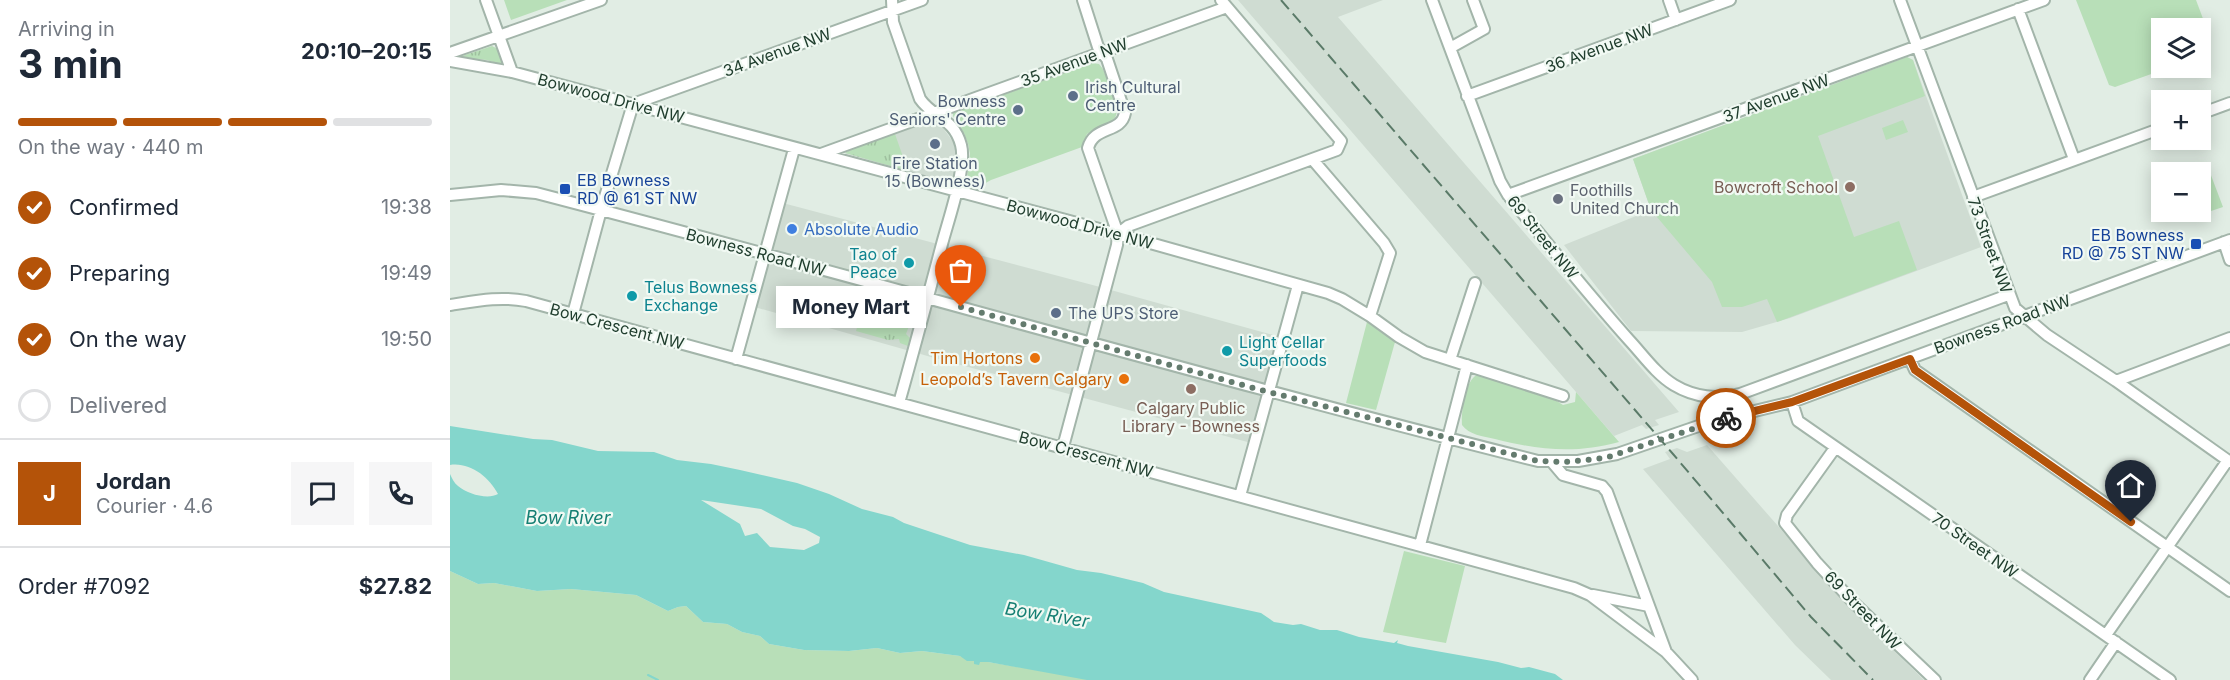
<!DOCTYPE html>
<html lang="en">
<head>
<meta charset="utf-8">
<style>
	body { margin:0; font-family:Inter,sans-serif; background:#f6f6f7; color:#1f2937; height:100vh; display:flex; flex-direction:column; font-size:22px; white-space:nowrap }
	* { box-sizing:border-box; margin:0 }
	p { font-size:20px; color:#747a83 }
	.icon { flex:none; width:33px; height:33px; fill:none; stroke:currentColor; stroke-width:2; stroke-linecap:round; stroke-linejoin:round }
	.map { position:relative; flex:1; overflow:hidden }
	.panel { display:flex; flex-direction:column; background:#fff; width:450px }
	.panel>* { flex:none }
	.tools { position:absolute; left:1701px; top:18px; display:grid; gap:12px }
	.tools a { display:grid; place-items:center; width:60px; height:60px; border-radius:0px; background:#fff; box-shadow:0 3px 15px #0003; font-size:30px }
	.pin { position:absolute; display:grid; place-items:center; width:51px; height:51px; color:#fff; margin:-62px -26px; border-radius:50% 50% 50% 0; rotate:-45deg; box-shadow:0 0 6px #0007 }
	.pin .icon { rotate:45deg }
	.courier { position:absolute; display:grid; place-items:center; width:60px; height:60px; margin:-30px; border:4px solid #b45309; border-radius:50%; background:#fff; color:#222; box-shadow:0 2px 8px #0007 }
	.bubble { position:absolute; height:42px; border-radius:0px; background:#fff; box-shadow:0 3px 15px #0003; font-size:20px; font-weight:700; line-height:42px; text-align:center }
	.head em { font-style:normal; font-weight:700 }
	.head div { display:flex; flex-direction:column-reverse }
	.head { display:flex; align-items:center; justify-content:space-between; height:102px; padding:0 18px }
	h1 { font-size:39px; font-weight:700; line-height:45px }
	.bar { display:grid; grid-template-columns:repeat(4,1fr); gap:9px 6px; align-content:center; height:72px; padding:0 18px }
	.bar i { height:8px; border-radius:4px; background:#e0e1e3 }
	.bar .current { background:#b45309 }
	.bar p { grid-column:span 4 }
	.line { display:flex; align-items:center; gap:15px; padding:0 18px; border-top:2px solid #e0e1e3 }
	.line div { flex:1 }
	.round { display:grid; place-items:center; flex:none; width:63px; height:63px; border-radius:0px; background:#f6f6f7 }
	ol { padding:0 18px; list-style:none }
	li { display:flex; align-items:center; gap:18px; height:66px }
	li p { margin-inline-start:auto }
	li .icon { padding:6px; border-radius:50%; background:#b45309; color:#fff; stroke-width:4 }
	li:last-child { color:#747a83 }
	li i { width:33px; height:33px; border:3px solid #e0e1e3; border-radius:50% }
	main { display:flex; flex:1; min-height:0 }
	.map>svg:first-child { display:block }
	.built { fill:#cfdcd2 }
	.grass { fill:url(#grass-tufts) }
	.park { fill:#b8dfb8 }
	.water { fill:#84d6cc; fill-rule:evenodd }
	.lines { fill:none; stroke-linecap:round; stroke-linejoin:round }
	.stream { stroke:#84d6cc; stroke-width:2 }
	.minor-casing { stroke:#a3b5aa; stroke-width:14 }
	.minor { stroke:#fff; stroke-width:10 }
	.rail { stroke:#5a7a68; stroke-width:2; stroke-dasharray:12 6; stroke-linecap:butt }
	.done { stroke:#647b6e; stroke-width:6; stroke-dasharray:0 10.8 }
	.route { stroke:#b45309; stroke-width:8 }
	.service-dot { fill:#5c6f8a; stroke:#f1f9f3; stroke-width:2 }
	.education-dot { fill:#8d6e63; stroke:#f1f9f3; stroke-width:2 }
	.transit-dot { fill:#1a4fb4; stroke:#f1f9f3; stroke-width:2 }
	.worship-dot { fill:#6b7280; stroke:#f1f9f3; stroke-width:2 }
	.shop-dot { fill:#3f7fe0; stroke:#f1f9f3; stroke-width:2 }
	.culture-dot { fill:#0f9aa8; stroke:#f1f9f3; stroke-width:2 }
	.food-dot { fill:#e8710a; stroke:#f1f9f3; stroke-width:2 }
	.labels { text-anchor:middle; stroke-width:4.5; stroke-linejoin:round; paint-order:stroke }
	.street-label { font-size:16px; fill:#203e2e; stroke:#f1f9f3 }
	.service-label { font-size:16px; fill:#4e5e75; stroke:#f1f9f3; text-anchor:start }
	.transit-label { font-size:16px; fill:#164399; stroke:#f1f9f3; text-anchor:start }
	.education-label { font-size:16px; fill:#785e54; stroke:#f1f9f3; text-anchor:end }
	.worship-label { font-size:16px; fill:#5b616d; stroke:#f1f9f3; text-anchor:start }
	.shop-label { font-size:16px; fill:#366cbe; stroke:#f1f9f3; text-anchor:start }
	.culture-label { font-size:16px; fill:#0d838f; stroke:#f1f9f3; text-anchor:start }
	.food-label { font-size:16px; fill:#c56008; stroke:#f1f9f3; text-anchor:end }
	.water-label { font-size:18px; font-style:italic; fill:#157f73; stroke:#f1f9f3 }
</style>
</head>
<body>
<main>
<section class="panel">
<div class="head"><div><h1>3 min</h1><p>Arriving in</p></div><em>20:10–20:15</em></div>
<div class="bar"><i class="current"></i><i class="current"></i><i class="current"></i><i></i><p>On the way · 440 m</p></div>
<ol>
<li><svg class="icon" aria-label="check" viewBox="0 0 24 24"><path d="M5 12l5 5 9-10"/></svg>Confirmed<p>19:38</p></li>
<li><svg class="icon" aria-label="check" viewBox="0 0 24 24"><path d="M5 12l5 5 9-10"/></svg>Preparing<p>19:49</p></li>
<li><svg class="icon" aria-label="check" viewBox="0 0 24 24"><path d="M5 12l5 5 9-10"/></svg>On the way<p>19:50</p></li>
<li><i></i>Delivered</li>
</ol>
<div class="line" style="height:108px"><b class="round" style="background:#b45309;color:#fff">J</b><div><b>Jordan</b><p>Courier · 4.6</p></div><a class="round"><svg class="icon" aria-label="chat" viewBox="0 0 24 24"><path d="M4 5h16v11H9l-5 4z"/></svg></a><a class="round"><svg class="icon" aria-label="phone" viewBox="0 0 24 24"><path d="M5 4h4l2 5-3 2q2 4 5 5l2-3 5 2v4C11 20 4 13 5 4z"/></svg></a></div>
<div class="line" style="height:78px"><div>Order #7092</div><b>$27.82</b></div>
</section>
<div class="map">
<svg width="1780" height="680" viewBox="0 0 1780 680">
	<defs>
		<pattern id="grass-tufts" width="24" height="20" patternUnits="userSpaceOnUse" patternTransform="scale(1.5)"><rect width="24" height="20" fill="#b8dfb8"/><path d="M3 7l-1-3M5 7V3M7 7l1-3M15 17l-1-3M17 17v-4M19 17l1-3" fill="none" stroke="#9ec09e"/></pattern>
	</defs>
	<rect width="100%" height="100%" fill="#e1ede4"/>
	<path class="built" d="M788 0H933L888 17 1229 412 1205 420 1209 425 1196 429 1192 425 1164 436Z
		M1457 57 1463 60 1531 247 1340 318 1292 332 1181 331 1114 245 1201 210 1183 159Z
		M480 121H485L490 124 504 143 507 159 503 178 499 182 395 153Z
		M329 202 650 287 834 338 805 444 481 357 301 306Z
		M1257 445 1398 606 1474 680H1381L1345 645 1193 469 1220 459 1215 452 1227 448 1237 452Z"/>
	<path class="grass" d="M42 46 48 49 55 66 37 60 13 58 12 56Z
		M445 134 458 171 395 153 401 149Z
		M421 298 436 303 437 299 453 303 452 307 460 311 465 304 467 306 463 326H459L456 334 460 338 458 346 450 343 449 339 438 340 406 331 412 310H415Z"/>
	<path class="park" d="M54 0H117L61 20Z
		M1626 0H1746L1761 40V48L1751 56 1750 28H1712V68H1718L1665 87 1659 85Z
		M1457 57 1463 60 1475 96 1368 136 1404 237 1449 221 1467 270 1327 322 1317 299 1292 307H1272L1262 282 1201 210 1183 159Z
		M642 63 649 64 653 69C657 80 674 111 663 120 655 125 645 129 637 134L632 147 541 180 525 189 516 186 520 154 518 144 514 133 503 116V113Z
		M1453 120 1458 132 1436 140 1432 128Z
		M1759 170 1773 207 1752 214 1751 174Z
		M917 322 945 342 926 410 896 403Z
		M1027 375 1102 398 1113 405 1125 402 1126 392 1169 442C1126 454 1088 450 1045 439 1033 436 1019 435 1012 425 1011 414 1015 380 1027 375Z
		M954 551 1015 566 996 643 933 632Z
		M0 571 28 584 44 583 87 591 121 589 186 595 218 611 228 607 236 606 253 622 277 624 292 632 310 636 319 644 354 650 399 651 427 648 450 653 472 651 510 656 525 661 538 662 648 680H0Z"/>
	<path class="water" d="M0 426 83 439 102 440 148 451 204 452 227 460 261 464 290 470 347 483 379 494 412 509 443 517 454 523 520 545 574 555 627 570 651 573 693 583 714 592 811 613 824 622 843 625 851 624 870 630H887L909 637 944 643 948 640 947 643 958 646 1048 662 1071 668 1079 667 1105 674 1113 680H637L538 662H530L529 665 524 664V661H517L510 656 472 651 450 653 427 648 399 651 354 650 319 644 310 636 292 632 277 624 253 622 236 606 228 607 218 611 186 595 121 589 87 591 44 583 28 584 0 571V474C2 478 4 483 8 486 17 494 38 500 48 494 39 477 20 462 0 465ZM251 500 311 509 343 526 355 529 370 537 369 543 354 550 320 547 307 533 295 536 290 524Z"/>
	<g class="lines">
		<path class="stream" d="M198 675 208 680"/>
		<g class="minor-casing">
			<path id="minor" d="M36 0 62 72 668 234 878 293 892 299 920 316 949 337 975 352 1113 396
				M442 0 443 22 470 99C483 118 504 118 511 145 517 167 498 221 492 244 478 297 464 350 449 403
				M982 0 1050 181 1058 195C1098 244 1137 293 1179 340 1193 355 1206 374 1224 385 1244 397 1268 400 1290 394L1558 295
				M1219 0 1226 20
				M1450 0 1565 308 1597 335 1666 381 1780 462
				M1568 9 1624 159
				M1000 48 1034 29 1023 0
				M0 53 151 0
				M0 61 62 72
				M1017 96 1280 0
				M1750 114 1780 103
				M371 154 777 7
				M863 160 934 243 940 253 920 316
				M0 195 51 190 86 193C421 280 753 377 1088 461H1128L1167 454 1263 421 1342 402 1780 240
				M1058 195 1594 0
				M1523 197 1712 128
				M668 234 678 226 887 150 891 141 771 0
				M1774 242 1780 260
				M0 305C26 301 50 296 76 301L1124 588 1140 595 1216 652 1242 680
				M123 314 151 210 183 104 472 0
				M286 359 344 149
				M1460 359 1465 370 1780 591
				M1000 360 1025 283
				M1666 381 1780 338
				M1342 402 1348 421 1720 680
				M613 447 667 245 668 234 638 148C644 125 671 134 675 113L657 59 648 47 633 0
				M1385 448 1337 515 1335 523 1367 563 1404 603 1485 680
				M1102 462 1113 475 1152 486 1157 492 1216 652
				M790 496 848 285
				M970 545 1017 365
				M1143 595 1199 606
				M1656 635 1778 460
				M1640 680 1666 642"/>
		</g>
		<use href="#minor" class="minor"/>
		<path class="rail" d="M831 0 1223 454 1361 617 1423 680"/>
	</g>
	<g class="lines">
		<path class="done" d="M511 307 807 389 1088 461 1115 462 1155 458 1276 418"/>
		<path class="route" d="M1276 418 1342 402 1460 359 1465 370 1681 522"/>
	</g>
	<g class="service-dot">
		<circle cx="623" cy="96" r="6"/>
		<circle cx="568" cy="110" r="6"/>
		<circle cx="485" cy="144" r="6"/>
		<circle cx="606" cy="313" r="6"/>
	</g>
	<g class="education-dot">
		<circle cx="1400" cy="187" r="6"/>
		<circle cx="741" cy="389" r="6"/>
	</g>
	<g class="transit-dot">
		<rect x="109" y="183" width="12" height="12" rx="3"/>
		<rect x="1740" y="238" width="12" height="12" rx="3"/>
	</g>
	<circle class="worship-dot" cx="1108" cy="199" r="6"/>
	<circle class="shop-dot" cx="342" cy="229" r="6"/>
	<g class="culture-dot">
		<circle cx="459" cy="263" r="6"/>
		<circle cx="182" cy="296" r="6"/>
		<circle cx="777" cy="351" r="6"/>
	</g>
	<g class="food-dot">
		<circle cx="585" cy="358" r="6"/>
		<circle cx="674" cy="379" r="6"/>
	</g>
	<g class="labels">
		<g class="street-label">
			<text transform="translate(1149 48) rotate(-20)" y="6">36 Avenue NW</text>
			<text transform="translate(327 52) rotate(-20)" y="6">34 Avenue NW</text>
			<text transform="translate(624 62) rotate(-20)" y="6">35 Avenue NW</text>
			<text transform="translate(161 98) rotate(15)" y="6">Bowwood Drive NW</text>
			<text transform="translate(1326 98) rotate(-20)" y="6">37 Avenue NW</text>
			<text transform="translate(630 224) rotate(15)" y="6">Bowwood Drive NW</text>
			<text transform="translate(1093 237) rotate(51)" y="6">69 Street NW</text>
			<text transform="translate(1540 245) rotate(70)" y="6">73 Street NW</text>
			<text transform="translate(306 252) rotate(15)" y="6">Bowness Road NW</text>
			<text transform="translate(1552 324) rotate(-20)" y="6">Bowness Road NW</text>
			<text transform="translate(167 326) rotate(15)" y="6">Bow Crescent NW</text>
			<text transform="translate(636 454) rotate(15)" y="6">Bow Crescent NW</text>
			<text transform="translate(1525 545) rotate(35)" y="6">70 Street NW</text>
			<text transform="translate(1413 610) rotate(46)" y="6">69 Street NW</text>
		</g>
		<g class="service-label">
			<text x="635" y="93">Irish Cultural<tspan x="635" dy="18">Centre</tspan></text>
			<text x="556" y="107" text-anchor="end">Bowness<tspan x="556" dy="18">Seniors' Centre</tspan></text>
			<text x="485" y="169" text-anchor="middle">Fire Station<tspan x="485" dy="18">15 (Bowness)</tspan></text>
			<text x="618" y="319">The UPS Store</text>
		</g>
		<g class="transit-label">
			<text x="127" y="186">EB Bowness<tspan x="127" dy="18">RD @ 61 ST NW</tspan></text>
			<text x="1734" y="241" text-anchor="end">EB Bowness<tspan x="1734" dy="18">RD @ 75 ST NW</tspan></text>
		</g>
		<g class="education-label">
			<text x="1388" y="193">Bowcroft School</text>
			<text x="741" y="414" text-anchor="middle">Calgary Public<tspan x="741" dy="18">Library - Bowness</tspan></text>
		</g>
		<g class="worship-label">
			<text x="1120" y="196">Foothills<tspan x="1120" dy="18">United Church</tspan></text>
		</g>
		<g class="shop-label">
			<text x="354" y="235">Absolute Audio</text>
		</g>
		<g class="culture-label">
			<text x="447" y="260" text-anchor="end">Tao of<tspan x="447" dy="18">Peace</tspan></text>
			<text x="194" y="293">Telus Bowness<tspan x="194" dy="18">Exchange</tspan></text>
			<text x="789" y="348">Light Cellar<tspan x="789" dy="18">Superfoods</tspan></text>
		</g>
		<g class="food-label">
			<text x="573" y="364">Tim Hortons</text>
			<text x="662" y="385">Leopold’s Tavern Calgary</text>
		</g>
		<g class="water-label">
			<text x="118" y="524">Bow River</text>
			<text transform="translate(597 615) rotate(9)" y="6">Bow River</text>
		</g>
	</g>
</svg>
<div class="tools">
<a><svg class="icon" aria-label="layers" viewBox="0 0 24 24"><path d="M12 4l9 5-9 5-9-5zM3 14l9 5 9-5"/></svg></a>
<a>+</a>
<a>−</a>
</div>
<div class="pin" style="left:511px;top:307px;background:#ea580c"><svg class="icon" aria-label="bag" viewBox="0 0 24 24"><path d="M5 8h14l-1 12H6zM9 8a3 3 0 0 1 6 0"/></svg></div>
<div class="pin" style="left:1681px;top:522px;background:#1f2937"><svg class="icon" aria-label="home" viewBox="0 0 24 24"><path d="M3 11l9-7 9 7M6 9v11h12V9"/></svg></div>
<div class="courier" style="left:1276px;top:418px"><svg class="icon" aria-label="bike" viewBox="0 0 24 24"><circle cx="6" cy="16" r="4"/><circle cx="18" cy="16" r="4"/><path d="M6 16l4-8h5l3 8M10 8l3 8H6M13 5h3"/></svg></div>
<div class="bubble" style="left:326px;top:286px;width:150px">Money Mart</div>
</div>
</main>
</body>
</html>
